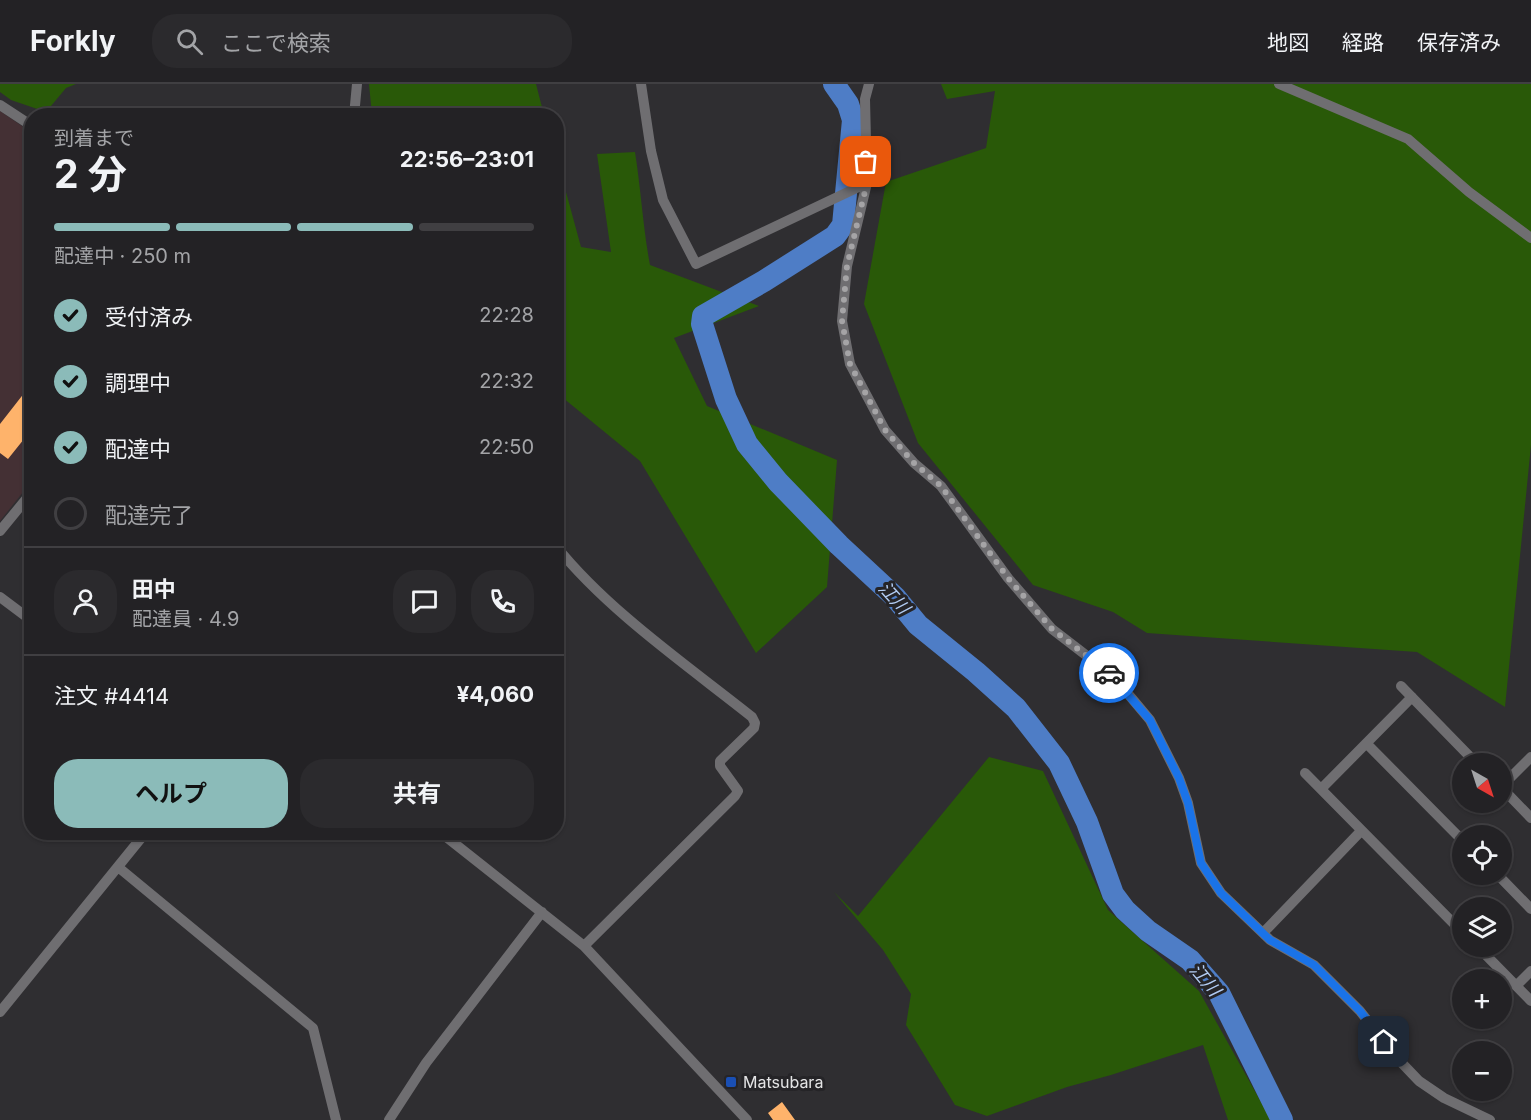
<!DOCTYPE html>
<html lang="ja">
<head>
<meta charset="utf-8">
<style>
	body { margin:0; font-family:Inter,"Noto Sans JP",sans-serif; background:#2b2a2d; color:#f1f3f6; height:100vh; display:flex; flex-direction:column; font-size:22px; white-space:nowrap }
	* { box-sizing:border-box; margin:0 }
	p { font-size:20px; color:#a3a4a7 }
	.icon { flex:none; width:33px; height:33px; fill:none; stroke:currentColor; stroke-width:2; stroke-linecap:round; stroke-linejoin:round }
	.map { position:relative; flex:1; overflow:hidden }
	.details { position:absolute; left:24px; top:24px; width:540px; height:732px; display:flex; flex-direction:column; background:#232225; border-radius:24px; box-shadow:0 2px 4px #0004,0 0 0 2px #403f42 }
	.details>* { flex:none }
	.needle { width:39px; rotate:141deg }
	.tools { position:absolute; left:1452px; top:669px; display:grid; gap:12px }
	.tools a { display:grid; place-items:center; width:60px; height:60px; border-radius:50%; background:#232225; box-shadow:0 2px 4px #0004,0 0 0 2px #403f42; font-size:30px }
	.pin { position:absolute; display:grid; place-items:center; width:51px; height:51px; color:#fff; margin:-26px; border-radius:12px; box-shadow:0 3px 9px #0006 }
	.courier { position:absolute; display:grid; place-items:center; width:60px; height:60px; margin:-30px; border:4px solid #1a73e8; border-radius:50%; background:#fff; color:#222; box-shadow:0 2px 8px #0007 }
	.summary em { font-style:normal; font-weight:700 }
	.summary div { display:flex; flex-direction:column-reverse }
	.summary { display:flex; align-items:center; justify-content:space-between; height:102px; padding:0 30px }
	h1 { font-size:39px; font-weight:700; line-height:45px }
	.bar { display:grid; grid-template-columns:repeat(4,1fr); gap:9px 6px; align-content:center; height:72px; padding:0 30px }
	.bar i { height:8px; border-radius:4px; background:#403f42 }
	.bar .current { background:#8bbbb9 }
	.bar p { grid-column:span 4 }
	.line { display:flex; align-items:center; gap:15px; padding:0 30px; border-top:2px solid #403f42 }
	.line div { flex:1 }
	.round { display:grid; place-items:center; flex:none; width:63px; height:63px; border-radius:24px; background:#2b2a2d }
	ol { padding:0 30px; list-style:none }
	li { display:flex; align-items:center; gap:18px; height:66px }
	li p { margin-inline-start:auto }
	li .icon { padding:6px; border-radius:50%; background:#8bbbb9; color:#111; stroke-width:4 }
	li:last-child { color:#a3a4a7 }
	li i { width:33px; height:33px; border:3px solid #403f42; border-radius:50% }
	.cta { display:flex; gap:12px; margin-top:auto; padding:12px 30px }
	.cta a { flex:1; height:69px; border-radius:24px; background:#8bbbb9; color:#111; font-size:24px; font-weight:700; line-height:69px; text-align:center }
	.cta a+a { background:#2b2a2d; color:#f1f3f6 }
	header { display:flex; align-items:center; gap:36px; box-sizing:border-box; height:84px; padding:0 30px; background:#232225; border-bottom:2px solid #403f42 }
	header strong { font-size:28px }
	nav { display:flex; gap:33px; margin-inline-start:auto; font-size:21px }
	.search { width:420px; height:54px; background:#2b2a2d; display:flex; align-items:center; gap:15px; box-sizing:border-box; padding:0 21px; border-radius:24px; color:#a3a4a7; font-size:22px }
	.map>svg:first-child { display:block }
	.education { fill:#443034 }
	.green { fill:#295908 }
	.lines { fill:none; stroke-linecap:round; stroke-linejoin:round }
	.river { stroke:#4e7dc6; stroke-width:22 }
	.building { fill:#feb36b }
	.minor { stroke:#6f6e71; stroke-width:10 }
	.done { stroke:#a5a4a6; stroke-width:6; stroke-dasharray:0 10.8 }
	.route { stroke:#1a73e8; stroke-width:8 }
	.transit-dot { fill:#1a4fb4; stroke:#252427; stroke-width:2 }
	.labels { text-anchor:middle; stroke-width:6; stroke-linejoin:round; paint-order:stroke }
	.poi-label { font-size:16px; fill:#e4e4e5; stroke:#252427; text-anchor:start }
	.water-label { font-size:18px; font-style:italic; fill:#b2ccf3; stroke:#252427 }
</style>
</head>
<body>
<header>
<strong>Forkly</strong>
<div class="search"><svg class="icon" aria-label="search" viewBox="0 0 24 24"><circle cx="10" cy="10" r="6"/><path d="M15 15l6 6"/></svg>ここで検索</div>
<nav><a>地図</a><a>経路</a><a>保存済み</a></nav>
</header>
<div class="map">
<svg width="1531" height="1036" viewBox="0 0 1531 1036">
	<rect width="100%" height="100%" fill="#2f2e31"/>
	<path class="education" d="M0 27 32 49 31 398 0 437Z"/>
	<path class="green" d="M0 0H76L66 4 46 28 11 16 0 8Z
		M369 0H536L544 31H498L497 27 372 31Z
		M941 0H1531V361L1505 623 1417 568 1147 549 1113 528 1033 501 918 359 864 220 886 98 986 64 995 7 947 15Z
		M635 68C641 106 643 144 650 181L759 222 674 254 707 322 837 376 827 503 756 569 640 377 557 309V75L581 163 611 168 597 70Z
		M989 673 1043 687 1108 826 1199 907 1271 1036H1228L1203 961 1111 991 1067 1003 987 1032 955 1021 906 941 911 910 883 866 834 808 858 832Z"/>
	<g class="lines">
		<path class="river" d="M834 0 848 20 853 36 843 141 835 152 764 197 703 232 702 240 726 315 747 360 778 398 839 461 895 513 918 541 976 588 1016 624 1059 679 1087 738 1113 810 1125 826 1148 847 1190 876 1219 909 1282 1036"/>
	</g>
	<path class="building" d="M32 299V345L8 375 0 369V340Z
		M782 1018 795 1036H773L768 1029Z"/>
	<g class="lines">
		<path class="minor" d="M641 0 651 67 663 116 696 180 867 99
			M869 0 865 15 867 99 847 182 842 237 850 280 885 346 914 379 941 402 1008 494 1052 545 1113 592 1150 636 1179 694 1188 719 1201 779 1221 809 1270 856 1314 881 1360 927 1397 974 1419 997 1444 1014 1490 1036
			M1279 0 1408 55 1469 108 1531 154
			M0 21 32 42
			M354 32 357 0
			M0 447 32 408
			M556 462C607 526 688 582 752 633L755 639 754 644 720 677V682L738 707 735 712 584 862
			M0 513 32 537
			M1401 602 1477 680
			M1367 660 1462 756
			M1305 689 1462 848
			M1502 702 1531 673
			M1502 704 1531 734
			M1321 705 1412 613
			M440 748 584 862 747 1036
			M118 783 313 944 336 1036
			M1497 790 1531 825
			M1263 849 1361 747
			M1477 862 1531 917
			M1516 902 1531 887
			M0 928 146 748
			M389 1036 426 979 542 828"/>
	</g>
	<g class="lines">
		<path class="done" d="M866 78 867 99 847 182 842 237 850 280 885 346 914 379 941 402 1008 494 1052 545 1109 589"/>
		<path class="route" d="M1109 589 1150 636 1179 694 1188 719 1201 779 1221 809 1270 856 1314 881 1360 927 1384 958"/>
	</g>
	<rect class="transit-dot" x="725" y="992" width="12" height="12" rx="3"/>
	<g class="labels">
		<g class="poi-label">
			<text x="743" y="1004">Matsubara</text>
		</g>
		<g class="water-label">
			<text transform="translate(894 514) rotate(48)" y="6">江川</text>
			<text transform="translate(1205 896) rotate(50)" y="6">江川</text>
		</g>
	</g>
</svg>
<div class="tools">
<a><svg class="needle" viewBox="-14 -14 28 28"><path d="M0-13l5 13h-10z" fill="#e53935"/><path d="M0 13l5-13h-10z" fill="#a3a4a7"/></svg></a>
<a><svg class="icon" aria-label="locate" viewBox="0 0 24 24"><circle cx="12" cy="12" r="6"/><path d="M12 2v4M12 18v4M2 12h4M18 12h4"/></svg></a>
<a><svg class="icon" aria-label="layers" viewBox="0 0 24 24"><path d="M12 4l9 5-9 5-9-5zM3 14l9 5 9-5"/></svg></a>
<a>+</a>
<a>−</a>
</div>
<div class="pin" style="left:866px;top:78px;background:#ea580c"><svg class="icon" aria-label="bag" viewBox="0 0 24 24"><path d="M5 8h14l-1 12H6zM9 8a3 3 0 0 1 6 0"/></svg></div>
<div class="pin" style="left:1384px;top:958px;background:#1f2937"><svg class="icon" aria-label="home" viewBox="0 0 24 24"><path d="M3 11l9-7 9 7M6 9v11h12V9"/></svg></div>
<div class="courier" style="left:1109px;top:589px"><svg class="icon" aria-label="car" viewBox="0 0 24 24"><path d="M5 17H2v-5l4-1 3-4h7l3 4 3 1v5h-3M9 17h6M6 11h13"/><circle cx="7" cy="17" r="2"/><circle cx="17" cy="17" r="2"/></svg></div>
<section class="details">
<div class="summary"><div><h1>2 分</h1><p>到着まで</p></div><em>22:56–23:01</em></div>
<div class="bar"><i class="current"></i><i class="current"></i><i class="current"></i><i></i><p>配達中 · 250 m</p></div>
<ol>
<li><svg class="icon" aria-label="check" viewBox="0 0 24 24"><path d="M5 12l5 5 9-10"/></svg>受付済み<p>22:28</p></li>
<li><svg class="icon" aria-label="check" viewBox="0 0 24 24"><path d="M5 12l5 5 9-10"/></svg>調理中<p>22:32</p></li>
<li><svg class="icon" aria-label="check" viewBox="0 0 24 24"><path d="M5 12l5 5 9-10"/></svg>配達中<p>22:50</p></li>
<li><i></i>配達完了</li>
</ol>
<div class="line" style="height:108px"><a class="round"><svg class="icon" aria-label="person" viewBox="0 0 24 24"><circle cx="12" cy="8" r="4"/><path d="M4 21q1-7 8-7t8 7"/></svg></a><div><b>田中</b><p>配達員 · 4.9</p></div><a class="round"><svg class="icon" aria-label="chat" viewBox="0 0 24 24"><path d="M4 5h16v11H9l-5 4z"/></svg></a><a class="round"><svg class="icon" aria-label="phone" viewBox="0 0 24 24"><path d="M5 4h4l2 5-3 2q2 4 5 5l2-3 5 2v4C11 20 4 13 5 4z"/></svg></a></div>
<div class="line" style="height:78px"><div>注文 #4414</div><b>¥4,060</b></div>
<div class="cta"><a>ヘルプ</a><a>共有</a></div>
</section>
</div>
</body>
</html>
